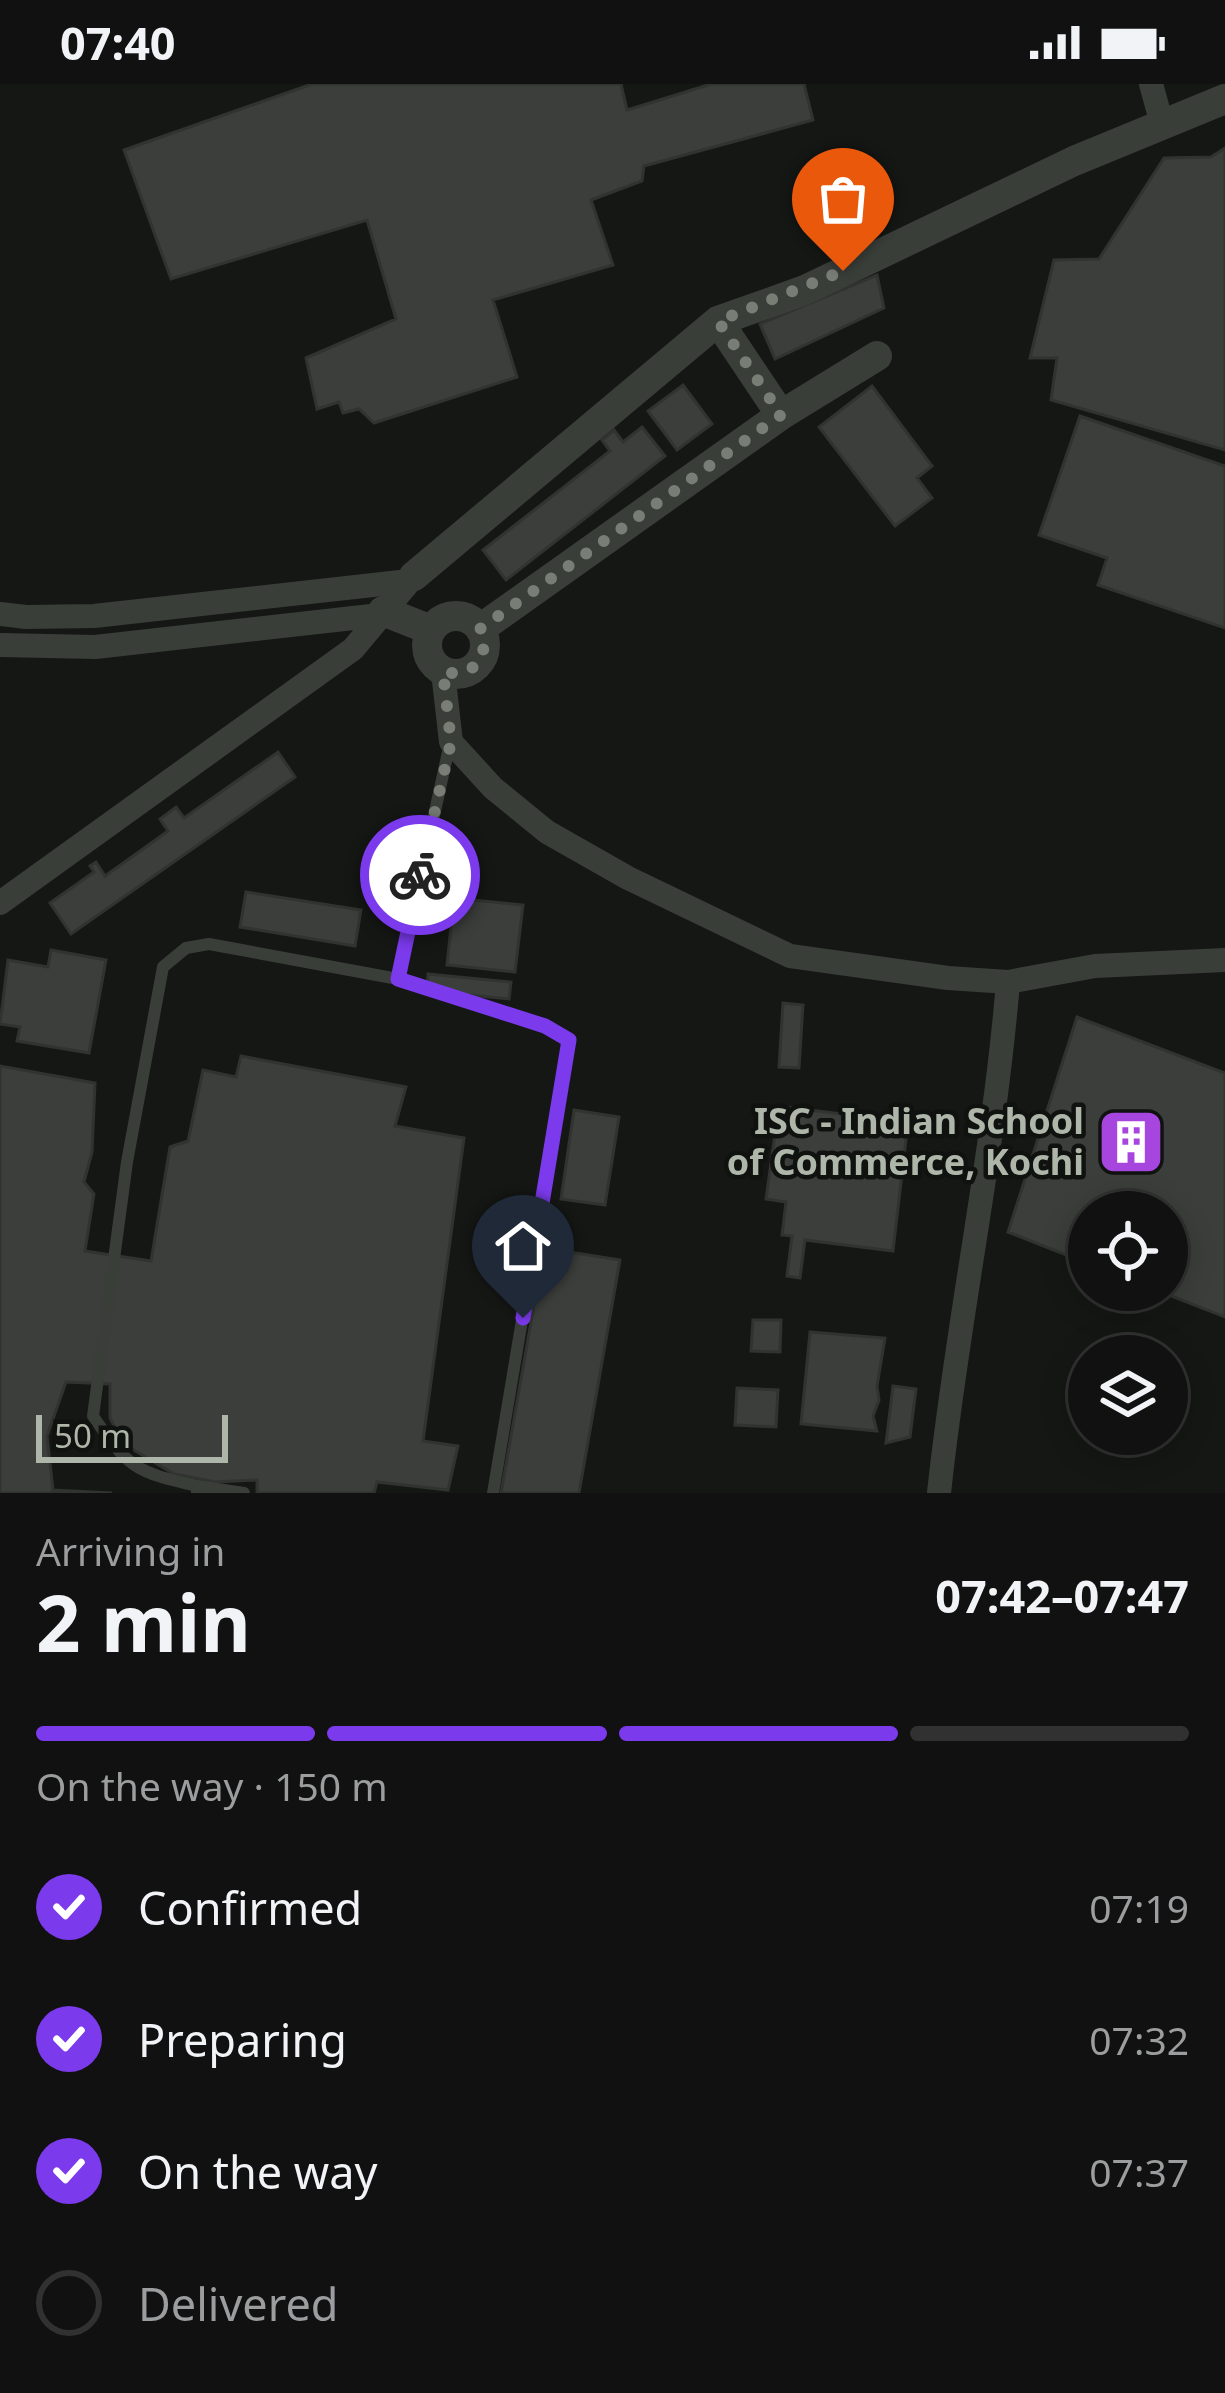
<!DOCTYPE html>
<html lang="en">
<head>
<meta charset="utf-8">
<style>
	body { margin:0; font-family:"Noto Sans",sans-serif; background:#191a19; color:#f1f3f6; height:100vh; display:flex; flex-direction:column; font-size:45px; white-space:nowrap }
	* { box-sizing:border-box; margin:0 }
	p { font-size:39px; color:#9c9d9f }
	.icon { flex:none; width:66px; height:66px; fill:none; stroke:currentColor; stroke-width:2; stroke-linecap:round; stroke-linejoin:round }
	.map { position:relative; height:1409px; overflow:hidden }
	.panel { display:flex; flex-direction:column; background:#101110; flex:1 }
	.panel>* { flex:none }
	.tools { position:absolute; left:1068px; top:1107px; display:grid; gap:24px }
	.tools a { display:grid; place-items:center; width:120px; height:120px; border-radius:50%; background:#101110; box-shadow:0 6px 30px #0003,0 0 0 3px #303130; font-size:60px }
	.scale { position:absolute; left:36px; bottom:30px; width:192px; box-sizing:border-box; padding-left:12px; border:6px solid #adb6a9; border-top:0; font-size:33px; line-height:42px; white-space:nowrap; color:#adb6a9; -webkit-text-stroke:9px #101210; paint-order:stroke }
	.pin { position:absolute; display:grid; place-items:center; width:102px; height:102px; color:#fff; margin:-123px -51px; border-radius:50% 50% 50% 0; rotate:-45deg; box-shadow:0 0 12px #0007 }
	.pin .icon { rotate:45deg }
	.courier { position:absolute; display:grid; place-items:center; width:120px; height:120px; margin:-60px; border:9px solid #7c3aed; border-radius:50%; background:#fff; color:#222; box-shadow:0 3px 15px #0007 }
	.headline em { font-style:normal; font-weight:700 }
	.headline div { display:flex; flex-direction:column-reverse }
	.headline { display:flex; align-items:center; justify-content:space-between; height:204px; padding:0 36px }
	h1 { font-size:78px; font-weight:700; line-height:90px }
	.bar { display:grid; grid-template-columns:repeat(4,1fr); gap:18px 12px; align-content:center; height:144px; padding:0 36px }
	.bar i { height:15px; border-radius:9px; background:#303130 }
	.bar .on { background:#7c3aed }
	.bar p { grid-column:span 4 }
	ol { padding:0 36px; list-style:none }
	li { display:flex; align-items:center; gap:36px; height:132px }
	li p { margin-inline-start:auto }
	li .icon { padding:12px; border-radius:50%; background:#7c3aed; color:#fff; stroke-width:4 }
	li:last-child { color:#9c9d9f }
	li i { width:66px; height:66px; border:6px solid #303130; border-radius:50% }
	.status { display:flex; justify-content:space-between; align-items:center; height:84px; padding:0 60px; background:#101110; direction:ltr }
	.status svg { height:33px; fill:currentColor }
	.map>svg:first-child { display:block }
	.building { fill:#3b3e3b; stroke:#303330; stroke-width:3 }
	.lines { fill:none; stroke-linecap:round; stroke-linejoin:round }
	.service { stroke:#3a3e39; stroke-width:12 }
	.minor { stroke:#3a3e39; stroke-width:24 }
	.tertiary { stroke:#3a3e39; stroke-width:30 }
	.done { stroke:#787e75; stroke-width:12; stroke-dasharray:0 21.6 }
	.route { stroke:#7c3aed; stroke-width:15 }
	.labels { text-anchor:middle; stroke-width:9; stroke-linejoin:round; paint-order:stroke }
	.poi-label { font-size:36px; font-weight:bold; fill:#adb6a9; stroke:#101210; text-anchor:end }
</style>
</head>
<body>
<div class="status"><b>07:40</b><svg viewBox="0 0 49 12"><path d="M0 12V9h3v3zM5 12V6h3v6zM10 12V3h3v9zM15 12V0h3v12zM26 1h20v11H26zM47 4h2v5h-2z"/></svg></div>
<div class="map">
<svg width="1225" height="1409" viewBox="0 0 1225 1409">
	<rect width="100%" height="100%" fill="#151715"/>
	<path class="building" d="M312 0H621L627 26 711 0H804L813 36 644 82 642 97 591 116 613 181 493 216 517 293 374 339 359 325 343 329 339 318 317 325 306 274 396 235 367 136 171 195 124 66Z
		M1225 64V366L1051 316 1057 274H1030L1054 176 1099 175 1164 74 1211 73Z
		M877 191 884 224 775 275 760 240Z
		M683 301 712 340 677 366 648 327Z
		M872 302 932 382 917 394 932 414 895 442 819 343Z
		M1080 332 1225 382V544L1098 501 1107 474 1039 451Z
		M642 343 665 372 506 496 483 466 610 367 602 356 614 346 623 358Z
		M278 668 295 693 71 850 50 819 94 788 90 782 96 778 105 792 168 747 160 735 176 723 184 734Z
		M246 808 361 826 355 862 240 843Z
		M454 814 523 821 515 888 447 881Z
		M51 866 106 876 89 969 17 957 20 943 0 940 8 876 48 883Z
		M428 890 511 898 509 915 427 907Z
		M783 919 803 921 799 984 779 983Z
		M1077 933 1225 989V1233L1156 1206H1167V1128H1089V1180L1008 1148Z
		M241 972 406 1003 395 1042 464 1054 423 1357 458 1362 448 1406 377 1398 374 1409H257V1396L215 1398 174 1390 122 1359 110 1334V1300L66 1298 47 1352 53 1406 112 1409H0V982L95 999 92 1068 84 1098 94 1110 85 1167 151 1177 170 1063 188 1057 203 986 236 993Z
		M785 1023 908 1038 893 1167 805 1156 800 1194 787 1192 792 1152 782 1151 786 1118 766 1115 775 1050 781 1051Z
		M574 1026 619 1033 605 1121 561 1115Z
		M544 1164 620 1176 579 1409H501Z
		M753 1236H781L780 1268 751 1267Z
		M810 1248 885 1254 877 1302 879 1316 873 1332 877 1347 801 1340Z
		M893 1302 916 1305 910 1353 886 1359Z
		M737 1304 778 1306 776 1343 735 1341Z"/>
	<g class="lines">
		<path class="service" d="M398 895 545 942 569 956 493 1409
			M197 1402 244 1409
			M197 1409V1402C136 1388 129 1385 93 1332L127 1078 163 883 186 864 209 860 398 895 450 659"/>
		<path class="minor" d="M1151 0 1162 40
			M0 530 26 533 94 532 409 497
			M0 561 95 563 380 531
			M443 588 451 658 493 704 547 748 628 794 790 872 948 894 1008 898
			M0 819 353 565 414 492
			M939 1409C957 1238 994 1070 1008 898L1095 882 1225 876"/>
		<path class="tertiary" d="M781 331 877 272
			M414 492 718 237 805 206 1074 77 1225 15
			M383 527 431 546
			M427 561a29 29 0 1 1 58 0a29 29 0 1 1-58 0Z
			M480 545 781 331 718 237"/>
	</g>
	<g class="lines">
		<path class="done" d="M420 791 451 658 443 588C472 594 492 574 480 545L781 331 718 237 843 187"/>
		<path class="route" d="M420 791 398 895 545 942 569 956 523 1234"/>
	</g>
	<defs>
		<g id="building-square" transform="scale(3.45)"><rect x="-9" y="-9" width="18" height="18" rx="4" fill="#a745df" stroke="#101210"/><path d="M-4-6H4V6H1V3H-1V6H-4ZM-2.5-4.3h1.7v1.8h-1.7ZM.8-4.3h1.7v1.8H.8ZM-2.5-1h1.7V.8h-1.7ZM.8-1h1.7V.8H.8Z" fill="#fff"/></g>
	</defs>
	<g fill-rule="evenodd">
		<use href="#building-square" x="1131" y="1058"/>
	</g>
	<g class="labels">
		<g class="poi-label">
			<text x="1084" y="1050">ISC - Indian School<tspan x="1084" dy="41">of Commerce, Kochi</tspan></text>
		</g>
	</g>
</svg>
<div class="tools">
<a><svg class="icon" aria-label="locate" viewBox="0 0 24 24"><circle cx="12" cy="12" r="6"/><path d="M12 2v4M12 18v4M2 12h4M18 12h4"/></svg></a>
<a><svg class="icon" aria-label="layers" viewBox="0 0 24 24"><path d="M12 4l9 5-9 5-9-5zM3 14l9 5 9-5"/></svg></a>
</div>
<div class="scale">50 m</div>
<div class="pin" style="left:843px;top:187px;background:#ea580c"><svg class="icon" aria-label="bag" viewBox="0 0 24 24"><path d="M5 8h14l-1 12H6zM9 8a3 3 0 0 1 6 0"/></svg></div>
<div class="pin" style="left:523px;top:1234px;background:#1f2937"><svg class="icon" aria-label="home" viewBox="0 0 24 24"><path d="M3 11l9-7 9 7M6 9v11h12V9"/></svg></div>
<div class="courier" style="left:420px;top:791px"><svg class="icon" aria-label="bike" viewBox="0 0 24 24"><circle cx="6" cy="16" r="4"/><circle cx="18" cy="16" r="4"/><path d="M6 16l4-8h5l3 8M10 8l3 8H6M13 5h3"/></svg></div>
</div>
<section class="panel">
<div class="headline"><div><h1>2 min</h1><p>Arriving in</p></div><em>07:42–07:47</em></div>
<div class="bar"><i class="on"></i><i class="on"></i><i class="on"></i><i></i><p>On the way · 150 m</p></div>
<ol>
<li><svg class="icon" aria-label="check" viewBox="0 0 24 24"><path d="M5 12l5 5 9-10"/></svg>Confirmed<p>07:19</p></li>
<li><svg class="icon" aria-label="check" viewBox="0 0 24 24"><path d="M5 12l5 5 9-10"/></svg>Preparing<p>07:32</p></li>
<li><svg class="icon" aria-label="check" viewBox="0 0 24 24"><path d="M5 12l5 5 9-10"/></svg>On the way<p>07:37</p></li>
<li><i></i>Delivered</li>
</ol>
</section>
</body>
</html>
